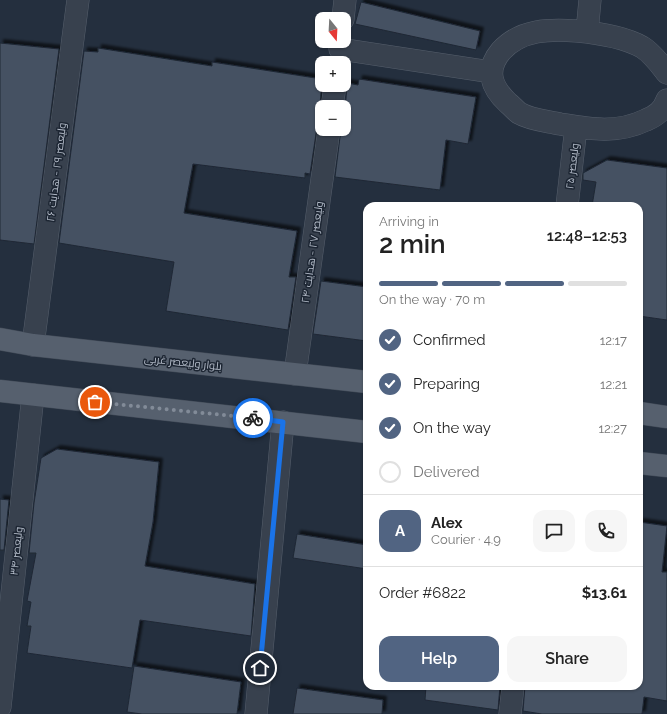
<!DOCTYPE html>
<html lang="en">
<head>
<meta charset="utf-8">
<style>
	body { margin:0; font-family:Raleway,Cairo,sans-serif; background:#f6f6f6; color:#222; height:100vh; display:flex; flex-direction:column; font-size:15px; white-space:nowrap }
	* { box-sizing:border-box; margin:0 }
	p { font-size:13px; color:#767676 }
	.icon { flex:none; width:22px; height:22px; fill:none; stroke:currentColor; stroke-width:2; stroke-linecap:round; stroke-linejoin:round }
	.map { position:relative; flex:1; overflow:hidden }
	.panel { position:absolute; left:363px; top:202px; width:280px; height:488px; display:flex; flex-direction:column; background:#fff; border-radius:12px; box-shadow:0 1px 3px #0004 }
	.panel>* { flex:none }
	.needle { width:26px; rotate:162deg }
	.buttons { position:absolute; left:315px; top:12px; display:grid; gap:8px }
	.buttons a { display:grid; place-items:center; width:36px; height:36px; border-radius:8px; background:#fff; box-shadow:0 1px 3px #0004; font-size:20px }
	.pin { position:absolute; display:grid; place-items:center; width:34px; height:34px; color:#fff; margin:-17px; border:2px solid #fff; border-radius:50%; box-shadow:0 1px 4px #0007 }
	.courier { position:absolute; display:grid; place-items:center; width:40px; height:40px; margin:-20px; border:3px solid #1a73e8; border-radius:50%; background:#fff; color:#222; box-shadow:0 1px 5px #0007 }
	.summary em { font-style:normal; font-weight:600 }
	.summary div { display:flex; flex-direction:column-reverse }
	.summary { display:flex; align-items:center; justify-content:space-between; height:68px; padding:0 16px }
	h1 { font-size:26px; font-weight:600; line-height:30px }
	.bar { display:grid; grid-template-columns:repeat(4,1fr); gap:6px 4px; align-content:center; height:48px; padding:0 16px }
	.bar i { height:5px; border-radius:3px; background:#e0e0e0 }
	.bar .active { background:#516482 }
	.bar p { grid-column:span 4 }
	.line { display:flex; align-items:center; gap:10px; padding:0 16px; border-top:1px solid #e0e0e0 }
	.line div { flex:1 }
	.round { display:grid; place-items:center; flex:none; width:42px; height:42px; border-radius:12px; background:#f6f6f6 }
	ol { padding:0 16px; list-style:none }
	li { display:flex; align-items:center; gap:12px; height:44px }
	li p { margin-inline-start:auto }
	li .icon { padding:4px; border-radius:50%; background:#516482; color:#fff; stroke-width:4 }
	li:last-child { color:#767676 }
	li i { width:22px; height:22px; border:2px solid #e0e0e0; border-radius:50% }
	.cta { display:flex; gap:8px; margin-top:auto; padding:8px 16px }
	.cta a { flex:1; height:46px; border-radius:12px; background:#516482; color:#fff; font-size:16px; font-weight:600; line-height:46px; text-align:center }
	.cta a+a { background:#f6f6f6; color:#222 }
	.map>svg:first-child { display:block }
	.building { fill:#455162; stroke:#1f2835; filter:url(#shadow) }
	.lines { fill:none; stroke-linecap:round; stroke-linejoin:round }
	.minor-casing { stroke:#565f6c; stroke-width:23 }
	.major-casing { stroke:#414a57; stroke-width:23 }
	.minor { stroke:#38414e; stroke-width:22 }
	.major { stroke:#56606e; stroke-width:22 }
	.done { stroke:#828b98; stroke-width:4; stroke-dasharray:0 7.2 }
	.route { stroke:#1a73e8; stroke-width:5 }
	.labels { text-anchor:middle; stroke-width:3; stroke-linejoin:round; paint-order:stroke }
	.street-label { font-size:11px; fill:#b4bcc9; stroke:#1d2633 }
</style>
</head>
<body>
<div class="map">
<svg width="667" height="714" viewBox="0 0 667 714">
	<defs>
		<filter id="shadow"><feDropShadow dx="3.5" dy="-3.5" stdDeviation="1" flood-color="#0009"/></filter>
	</defs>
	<rect width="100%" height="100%" fill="#242f3e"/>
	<path class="building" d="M361 2 480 31 476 50 355 24Z
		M0 43 59 49 34 244 0 240Z
		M98 48 212 66V62L322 79 320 105 322 119 317 127 310 174 305 173V178L193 164 184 213 297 231 289 277H296L288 330 166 311 174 262 59 243 84 51 98 52Z
		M359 79 476 97 468 144 446 140 440 190 335 177 341 129H344L347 83 358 85Z
		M607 160 667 168V320L639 316V206H592L596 182 583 180V173Z
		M321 281 367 287V341L313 334Z
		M57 449 159 462 153 522 145 566 255 584 251 636 140 620 132 668 27 653 31 626H27L31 602 27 601 36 553H29L34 503 41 458Z
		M0 499 9 500 4 550H0Z
		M639 522 667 526 662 572H667V701L644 697 642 714H542L523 711 525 686H639Z
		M297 534 367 545V569L293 558Z
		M134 666 241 682 237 714H142L127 712Z
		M426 686H500L498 710 425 700Z
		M297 688 383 700 382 714H293Z"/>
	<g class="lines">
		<g class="minor-casing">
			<path id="minor" d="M343 19 345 0
				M587 32 590 0
				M340 49 491 72
				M667 73C660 64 652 53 642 47 624 37 598 33 577 31 550 29 521 29 501 51 485 70 491 87 508 103 512 106 515 110 519 113 531 120 547 121 560 124 590 129 617 134 646 120 656 116 663 111 667 100
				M332 107 335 85
				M567 206 576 127
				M33 345 78 0
				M295 374 329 129
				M0 707 33 395
				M256 714 283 422
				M510 714 513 686"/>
		</g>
		<g class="major-casing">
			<path id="major" d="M0 339 33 345 367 382
				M0 391 367 432
				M639 413 667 417
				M639 463 667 466"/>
		</g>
		<use href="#minor" class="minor"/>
		<use href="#major" class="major"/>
	</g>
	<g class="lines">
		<path class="done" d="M95 402 253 418"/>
		<path class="route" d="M253 418 283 422 260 668"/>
	</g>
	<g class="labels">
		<g class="street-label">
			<text transform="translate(572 166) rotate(-83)" y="4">ولیعصر ۲۵</text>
			<text transform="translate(56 172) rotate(-83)" y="4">ولیعصر ۲۹ - هدایت ۲۶</text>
			<text transform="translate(312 252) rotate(-82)" y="4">ولیعصر ۲۷ - هدایت ۲۴</text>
			<text transform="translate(183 362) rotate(6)" y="4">بلوار ولیعصر غربی</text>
			<text transform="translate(16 551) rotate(-84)" y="4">ولیعصر ۳۴</text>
		</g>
	</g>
</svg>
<div class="buttons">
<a><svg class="needle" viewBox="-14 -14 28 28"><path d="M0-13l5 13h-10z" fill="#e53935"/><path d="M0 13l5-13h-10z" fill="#767676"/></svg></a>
<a>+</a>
<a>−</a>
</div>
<div class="pin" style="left:95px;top:402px;background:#ea580c"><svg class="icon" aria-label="bag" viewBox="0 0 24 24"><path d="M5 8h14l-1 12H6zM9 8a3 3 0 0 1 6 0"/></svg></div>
<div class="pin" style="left:260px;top:668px;background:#1f2937"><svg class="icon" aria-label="home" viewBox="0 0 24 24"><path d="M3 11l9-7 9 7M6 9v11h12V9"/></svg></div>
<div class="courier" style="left:253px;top:418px"><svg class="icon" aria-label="bike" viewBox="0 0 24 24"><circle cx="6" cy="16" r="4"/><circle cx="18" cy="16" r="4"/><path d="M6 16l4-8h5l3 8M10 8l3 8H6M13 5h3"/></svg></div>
<section class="panel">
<div class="summary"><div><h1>2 min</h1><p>Arriving in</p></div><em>12:48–12:53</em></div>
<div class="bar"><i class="active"></i><i class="active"></i><i class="active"></i><i></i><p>On the way · 70 m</p></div>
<ol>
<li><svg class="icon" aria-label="check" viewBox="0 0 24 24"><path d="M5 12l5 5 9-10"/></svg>Confirmed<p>12:17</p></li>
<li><svg class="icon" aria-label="check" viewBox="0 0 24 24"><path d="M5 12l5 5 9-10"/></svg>Preparing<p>12:21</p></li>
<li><svg class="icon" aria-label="check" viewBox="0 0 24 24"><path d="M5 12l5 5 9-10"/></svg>On the way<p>12:27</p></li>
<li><i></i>Delivered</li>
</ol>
<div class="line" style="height:72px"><b class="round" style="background:#516482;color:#fff">A</b><div><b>Alex</b><p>Courier · 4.9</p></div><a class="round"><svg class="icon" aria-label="chat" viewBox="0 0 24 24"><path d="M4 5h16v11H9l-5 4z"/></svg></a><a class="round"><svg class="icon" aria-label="phone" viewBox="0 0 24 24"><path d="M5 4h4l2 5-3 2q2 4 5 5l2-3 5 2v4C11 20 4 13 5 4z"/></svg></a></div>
<div class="line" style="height:52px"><div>Order #6822</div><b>$13.61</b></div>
<div class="cta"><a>Help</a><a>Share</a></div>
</section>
</div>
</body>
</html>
